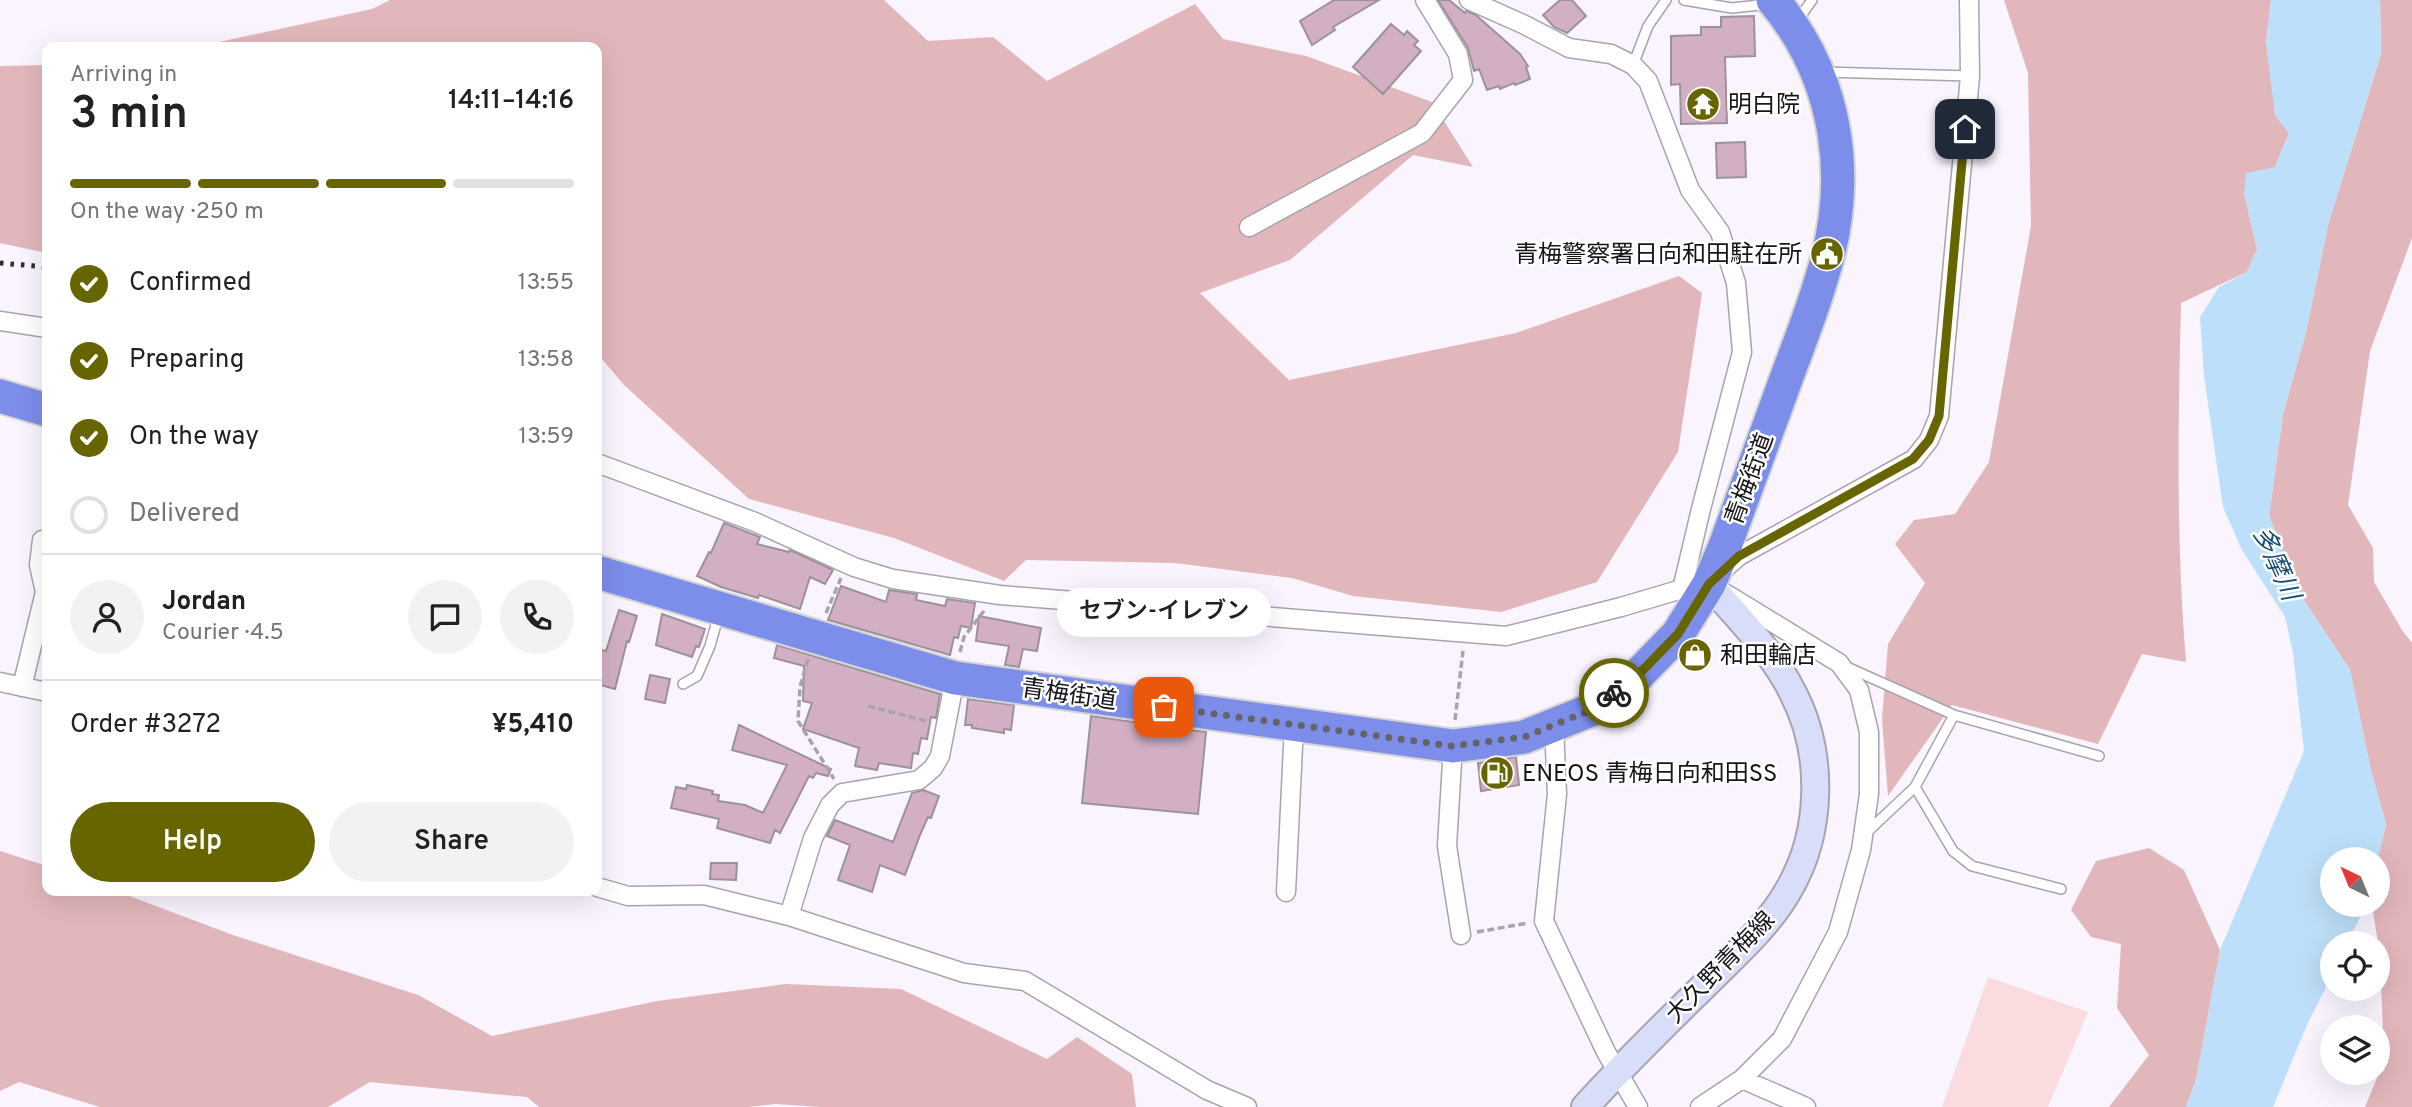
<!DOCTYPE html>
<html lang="en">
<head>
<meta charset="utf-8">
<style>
	body { margin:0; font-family:Overpass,"Noto Sans JP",sans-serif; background:#f2f2f2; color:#202124; height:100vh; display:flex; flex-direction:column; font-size:26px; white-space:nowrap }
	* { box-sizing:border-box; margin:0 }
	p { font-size:23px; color:#757577 }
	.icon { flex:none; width:38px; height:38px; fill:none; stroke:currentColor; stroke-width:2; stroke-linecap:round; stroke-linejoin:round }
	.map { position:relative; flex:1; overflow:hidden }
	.side { position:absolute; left:42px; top:42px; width:560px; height:854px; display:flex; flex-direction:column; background:#fff; border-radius:14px; box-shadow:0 7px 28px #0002 }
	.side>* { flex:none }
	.needle { width:46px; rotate:317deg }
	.buttons { position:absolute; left:2320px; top:847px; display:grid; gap:14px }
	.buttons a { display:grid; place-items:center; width:70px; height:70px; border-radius:50%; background:#fff; box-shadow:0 7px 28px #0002; font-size:35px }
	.pin { position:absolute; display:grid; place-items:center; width:60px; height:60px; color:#fff; margin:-30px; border-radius:14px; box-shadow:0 4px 10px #0006 }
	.courier { position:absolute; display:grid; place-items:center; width:70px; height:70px; margin:-35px; border:5px solid #676500; border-radius:50%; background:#fff; color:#222; box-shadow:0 2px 9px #0007 }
	.bubble { position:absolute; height:49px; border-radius:24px; background:#fff; box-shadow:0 7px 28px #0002; font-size:23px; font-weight:600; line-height:49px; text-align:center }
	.headline em { font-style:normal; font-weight:600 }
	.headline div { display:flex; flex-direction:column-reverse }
	.headline { display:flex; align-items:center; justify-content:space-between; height:119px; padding:0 28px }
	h1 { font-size:46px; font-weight:600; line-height:52px }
	.bar { display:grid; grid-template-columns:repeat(4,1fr); gap:10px 7px; align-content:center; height:84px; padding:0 28px }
	.bar i { height:9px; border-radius:5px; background:#e0e0e0 }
	.bar .selected { background:#676500 }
	.bar p { grid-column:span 4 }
	.line { display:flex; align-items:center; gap:18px; padding:0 28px; border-top:2px solid #e0e0e0 }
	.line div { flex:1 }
	.round { display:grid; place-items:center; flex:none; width:74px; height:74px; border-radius:37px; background:#f2f2f2 }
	ol { padding:0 28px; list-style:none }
	li { display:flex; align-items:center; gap:21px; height:77px }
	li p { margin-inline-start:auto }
	li .icon { padding:7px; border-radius:50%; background:#676500; color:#fff; stroke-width:4 }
	li:last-child { color:#757577 }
	li i { width:38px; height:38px; border:4px solid #e0e0e0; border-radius:50% }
	.button { display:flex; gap:14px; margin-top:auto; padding:14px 28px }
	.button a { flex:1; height:80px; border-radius:42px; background:#676500; color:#fff; font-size:28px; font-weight:600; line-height:80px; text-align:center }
	.button a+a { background:#f2f2f2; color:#202124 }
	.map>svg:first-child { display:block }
	.green { fill:#fbdcde }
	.forest { fill:#e2b7bb }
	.water { fill:#bedff9 }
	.building { fill:#d2afc5; stroke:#9c9298; stroke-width:2 }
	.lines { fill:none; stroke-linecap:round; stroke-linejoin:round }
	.lane-casing { stroke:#a8a3ad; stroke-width:12 }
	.street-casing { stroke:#a8a3ad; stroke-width:21 }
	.secondary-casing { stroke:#a8a3ad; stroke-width:30 }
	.highway-casing { stroke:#d5d5d5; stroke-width:37 }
	.path { stroke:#a8a4ac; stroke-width:3.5; stroke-dasharray:7 3.5; stroke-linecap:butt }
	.lane { stroke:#fff; stroke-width:9 }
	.street { stroke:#fff; stroke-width:18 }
	.secondary { stroke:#d8ddf9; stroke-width:26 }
	.highway { stroke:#7d8dea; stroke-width:33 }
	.rail { stroke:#2d2c2f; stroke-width:5; stroke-dasharray:3.5 7; stroke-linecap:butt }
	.done { stroke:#656268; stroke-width:7; stroke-dasharray:0 12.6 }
	.route { stroke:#676500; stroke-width:9 }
	.labels { text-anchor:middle; stroke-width:5; stroke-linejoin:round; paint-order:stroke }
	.poi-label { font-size:24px; fill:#151417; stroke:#fff; text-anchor:start }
	.street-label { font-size:24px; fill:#151417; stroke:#fff }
	.water-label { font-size:26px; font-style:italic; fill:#184c70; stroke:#fff }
</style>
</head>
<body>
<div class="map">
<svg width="2412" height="1107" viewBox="0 0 2412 1107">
	<rect width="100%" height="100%" fill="#f9f4fe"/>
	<path class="green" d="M1988 977 2088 1012 2048 1107H1942Z"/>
	<path class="forest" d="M390 0H884L928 41 993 37 1047 81 1195 4 1223 39 1306 56 1432 102 1473 167 1413 155 1290 260 1200 293 1289 380 1516 333 1679 276 1702 293 1678 452 1597 582 1501 612 1353 596 1292 578 1175 563 1026 560 1004 581 894 538 749 499 624 385 597 353V47H196L372 9Z
		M2004 0H2271L2266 43 2289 133 2275 167 2244 193 2257 249 2247 272 2181 303C2178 423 2176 542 2186 662L2142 654 2098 744 1952 705 1888 796 1882 719 1888 644 1925 583 1895 544 1914 520 1955 514 1989 462 2031 226 2028 73Z
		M2380 0H2412V238L2370 351 2348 505 2373 548 2374 582 2402 630 2412 643V1107H2365L2384 1061 2380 956 2372 905H2378V859L2386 824 2371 771 2350 670 2303 599 2269 516 2283 414 2306 332 2328 225 2381 54Z
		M47 65V253L0 243V66Z
		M2149 848 2184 870 2220 950 2196 1080 2186 1107H2109L2149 1055 2117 1008 2121 944 2091 937 2071 910 2096 861Z
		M0 851 47 866V891H116L233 935 418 995 492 1036 657 1001 786 984 901 989 1047 1059 1077 1037 1132 1074 1136 1107H822L775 1104 748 1107H539L527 1097 370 1082 328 1107H100L19 1082 0 1091Z"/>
	<path class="water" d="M2271 0H2380L2381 54 2328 225 2306 332 2283 414 2269 516 2303 599 2350 670 2371 771 2386 824 2378 859H2333V905H2366L2347 943H2333V973L2306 1027 2273 1107H2186L2196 1080 2220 950 2304 751 2293 653 2285 617 2242 550 2223 507 2204 376 2200 317 2219 287 2247 272 2257 249 2244 193 2246 173 2275 167 2289 133 2275 116 2266 43Z"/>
	<path class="building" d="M1334 0H1379L1333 27 1335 30 1312 45 1300 21Z
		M1438 0H1449L1465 13 1466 11 1476 15 1520 54 1528 66 1526 67 1530 79 1515 85 1514 83 1500 89 1499 86 1487 90 1479 69 1474 71 1468 48Z
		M1560 0H1572L1586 16 1567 33 1554 27 1543 15Z
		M1754 16 1755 56 1725 57 1727 123 1681 124 1680 84 1671 85V36L1701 35V27H1721V17Z
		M1391 24 1404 35 1407 31 1418 41 1414 45 1421 51 1383 94 1353 67Z
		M1745 142 1746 177 1717 178 1716 143Z
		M724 523 760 537 757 544 789 552 790 550 833 570 825 584 810 577 800 609 759 595 758 598 721 587 697 576 709 552 711 553Z
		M841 586 886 602 889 590 917 594 916 600 945 606 947 599 975 603 971 628 961 626 958 638 954 637 950 655 832 621 828 620Z
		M619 610 637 616 629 642 627 641 615 689 597 684V649L606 651Z
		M662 614 705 629 699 647 696 646 692 657 656 645Z
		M979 616 1041 628 1037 651 1023 649 1019 667 1005 665 1009 646 976 641Z
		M777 645 940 694 936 718 931 717 927 739 921 738 918 754 913 753 911 768 879 763 877 770 855 766 859 748 803 729 812 703 803 701 804 666 774 658Z
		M650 675 670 679 665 703 645 699Z
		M968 699 1014 705 1011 730 1004 729V733L972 728V725H965Z
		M1091 716 1206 732 1198 814 1082 803Z
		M739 725 831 769 828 776 816 773 813 778 809 776 780 833 775 830 770 843 717 828 719 819 671 808 676 787 686 789 687 785 713 791 712 794 719 795 718 801 745 805 763 813 787 765 732 750Z
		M1516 757 1519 785 1481 791 1478 763Z
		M923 790 939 796 931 818 928 817 920 835 905 875 880 865 872 892 838 880 850 845 827 836 835 820 893 842 912 793Z
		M711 863H737L736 880 710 879Z"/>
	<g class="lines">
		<g class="lane-casing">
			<path id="lane" d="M1684 0 1732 8 1769 4
				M1798 20 1812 0
				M1633 65 1648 26 1666 0
				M1823 72 1970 76
				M1847 667 1954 715 2099 756
				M683 684 697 676 710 646 719 614
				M1915 787 1953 851 1972 866 2061 889
				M1864 835 1915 787 1954 715"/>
		</g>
		<g class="street-casing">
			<path id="street" d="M1469 0 1525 25 1569 48 1611 54 1633 65 1648 81 1690 190 1720 232 1736 283 1742 352 1701 509 1682 589
				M1249 227 1422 133 1463 80 1458 54 1425 0
				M0 321 47 328
				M597 463 755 522 854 567 893 579 1000 595 1506 636 1621 607 1682 589 1709 584 1733 598 1839 663 1859 690 1869 732V794L1861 850 1838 932 1782 1039 1742 1079 1700 1107
				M1721 572 1739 556 1914 459 1929 440 1939 416 1970 76 1969 0
				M0 682 47 692
				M22 687 45 592 39 565 42 540
				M1554 726 1557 794 1544 921 1606 1052 1638 1107
				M1453 746 1447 846 1461 935
				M597 887 628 896 704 895 789 916 964 973 1025 981 1207 1090 1247 1107
				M1286 892 1294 725
				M789 916 813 838 830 805 842 793 919 780 933 768 940 756 955 678
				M1742 1079 1806 1107"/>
		</g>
		<g class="secondary-casing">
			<path id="secondary" d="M1585 1107C1624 1064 1666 1023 1708 982 1736 954 1768 926 1788 891 1823 832 1824 753 1793 693 1773 652 1738 618 1709 584"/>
		</g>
		<g class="highway-casing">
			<path id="highway" d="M0 396 47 410
				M597 572 955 678 1453 746 1524 737 1591 710 1639 674 1678 634 1709 584 1725 546C1746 487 1768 429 1789 371 1800 341 1812 311 1821 280 1853 182 1840 80 1773 0"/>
		</g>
		<path class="path" d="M826 613 841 578
			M960 652 964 637 984 611
			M808 659 800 687 798 721 834 779
			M868 706 930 722
			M1455 720 1463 651
			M1477 932 1528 923"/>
		<use href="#lane" class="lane"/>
		<use href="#street" class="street"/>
		<use href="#secondary" class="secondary"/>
		<use href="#highway" class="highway"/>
		<path class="rail" d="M0 263 47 267"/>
	</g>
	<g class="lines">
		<path class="done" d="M1164 707 1452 746 1524 737 1591 710 1614 693"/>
		<path class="route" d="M1614 693 1639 674 1678 634 1709 584 1739 556 1913 459 1929 440 1939 416 1965 129"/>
	</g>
	<defs>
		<g id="temple-disc" transform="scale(1.75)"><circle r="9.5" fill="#676500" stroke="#fff"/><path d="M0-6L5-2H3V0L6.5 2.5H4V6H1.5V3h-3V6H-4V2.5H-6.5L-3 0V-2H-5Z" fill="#fff"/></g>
		<g id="civic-disc" transform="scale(1.75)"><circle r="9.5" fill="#676500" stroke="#fff"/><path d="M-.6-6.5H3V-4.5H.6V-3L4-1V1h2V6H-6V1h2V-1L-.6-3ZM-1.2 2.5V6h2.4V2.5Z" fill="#fff"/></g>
		<g id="shop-disc" transform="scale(1.75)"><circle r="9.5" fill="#676500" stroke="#fff"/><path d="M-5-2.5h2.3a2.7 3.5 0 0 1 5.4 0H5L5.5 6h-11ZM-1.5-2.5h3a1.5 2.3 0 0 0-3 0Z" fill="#fff"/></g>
		<g id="fuel-disc" transform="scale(1.75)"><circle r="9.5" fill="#676500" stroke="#fff"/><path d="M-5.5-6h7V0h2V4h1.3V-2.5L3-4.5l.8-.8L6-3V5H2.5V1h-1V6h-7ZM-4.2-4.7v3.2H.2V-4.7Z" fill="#fff"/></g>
	</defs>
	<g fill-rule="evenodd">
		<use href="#temple-disc" x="1703" y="104"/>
		<use href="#civic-disc" x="1827" y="254"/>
		<use href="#shop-disc" x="1695" y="655"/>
		<use href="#fuel-disc" x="1497" y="773"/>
	</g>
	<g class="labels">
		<g class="poi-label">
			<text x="1728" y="112">明白院</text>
			<text x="1802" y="262" text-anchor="end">青梅警察署日向和田駐在所</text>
			<text x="1720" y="663">和田輪店</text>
			<text x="1522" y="781">ENEOS 青梅日向和田SS</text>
		</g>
		<g class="street-label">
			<text transform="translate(1749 479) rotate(-70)" y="8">青梅街道</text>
			<text transform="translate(1069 694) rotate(8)" y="8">青梅街道</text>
			<text transform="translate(1720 967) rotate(-46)" y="8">大久野青梅線</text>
		</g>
		<g class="water-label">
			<text transform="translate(2277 563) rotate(66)" y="9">多摩川</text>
		</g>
	</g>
</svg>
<div class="buttons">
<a><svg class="needle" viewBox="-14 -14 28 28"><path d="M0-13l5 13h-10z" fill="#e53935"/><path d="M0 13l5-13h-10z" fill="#757577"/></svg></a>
<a><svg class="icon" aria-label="locate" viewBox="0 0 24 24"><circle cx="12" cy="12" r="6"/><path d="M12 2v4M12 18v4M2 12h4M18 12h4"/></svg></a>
<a><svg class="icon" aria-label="layers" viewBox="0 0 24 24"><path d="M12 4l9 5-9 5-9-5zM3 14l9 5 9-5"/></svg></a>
</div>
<div class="pin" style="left:1164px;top:707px;background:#ea580c"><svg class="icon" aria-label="bag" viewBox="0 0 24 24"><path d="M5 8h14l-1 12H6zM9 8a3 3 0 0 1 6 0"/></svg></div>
<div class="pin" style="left:1965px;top:129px;background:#1f2937"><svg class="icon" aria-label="home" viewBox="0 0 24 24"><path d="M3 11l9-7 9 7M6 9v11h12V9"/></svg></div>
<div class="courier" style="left:1614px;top:693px"><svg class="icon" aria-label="bike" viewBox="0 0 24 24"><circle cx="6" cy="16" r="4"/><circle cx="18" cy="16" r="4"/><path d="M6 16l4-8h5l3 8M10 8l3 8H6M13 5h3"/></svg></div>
<div class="bubble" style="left:1057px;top:588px;width:214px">セブン-イレブン</div>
<section class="side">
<div class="headline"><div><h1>3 min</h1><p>Arriving in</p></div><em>14:11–14:16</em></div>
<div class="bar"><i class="selected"></i><i class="selected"></i><i class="selected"></i><i></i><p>On the way · 250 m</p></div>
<ol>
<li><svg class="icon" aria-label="check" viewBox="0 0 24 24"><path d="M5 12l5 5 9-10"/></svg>Confirmed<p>13:55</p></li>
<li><svg class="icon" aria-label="check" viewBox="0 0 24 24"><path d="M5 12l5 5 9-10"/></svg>Preparing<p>13:58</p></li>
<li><svg class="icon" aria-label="check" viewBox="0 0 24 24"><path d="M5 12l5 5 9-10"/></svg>On the way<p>13:59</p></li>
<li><i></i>Delivered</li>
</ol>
<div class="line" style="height:126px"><a class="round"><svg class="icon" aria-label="person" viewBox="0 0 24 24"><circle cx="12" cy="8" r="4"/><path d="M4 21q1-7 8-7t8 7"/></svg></a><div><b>Jordan</b><p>Courier · 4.5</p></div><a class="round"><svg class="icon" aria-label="chat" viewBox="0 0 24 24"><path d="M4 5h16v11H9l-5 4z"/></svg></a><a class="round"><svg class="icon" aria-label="phone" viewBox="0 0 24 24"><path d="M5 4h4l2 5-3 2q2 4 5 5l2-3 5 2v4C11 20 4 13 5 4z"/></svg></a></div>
<div class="line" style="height:91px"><div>Order #3272</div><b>¥5,410</b></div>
<div class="button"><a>Help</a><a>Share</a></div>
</section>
</div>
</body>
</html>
